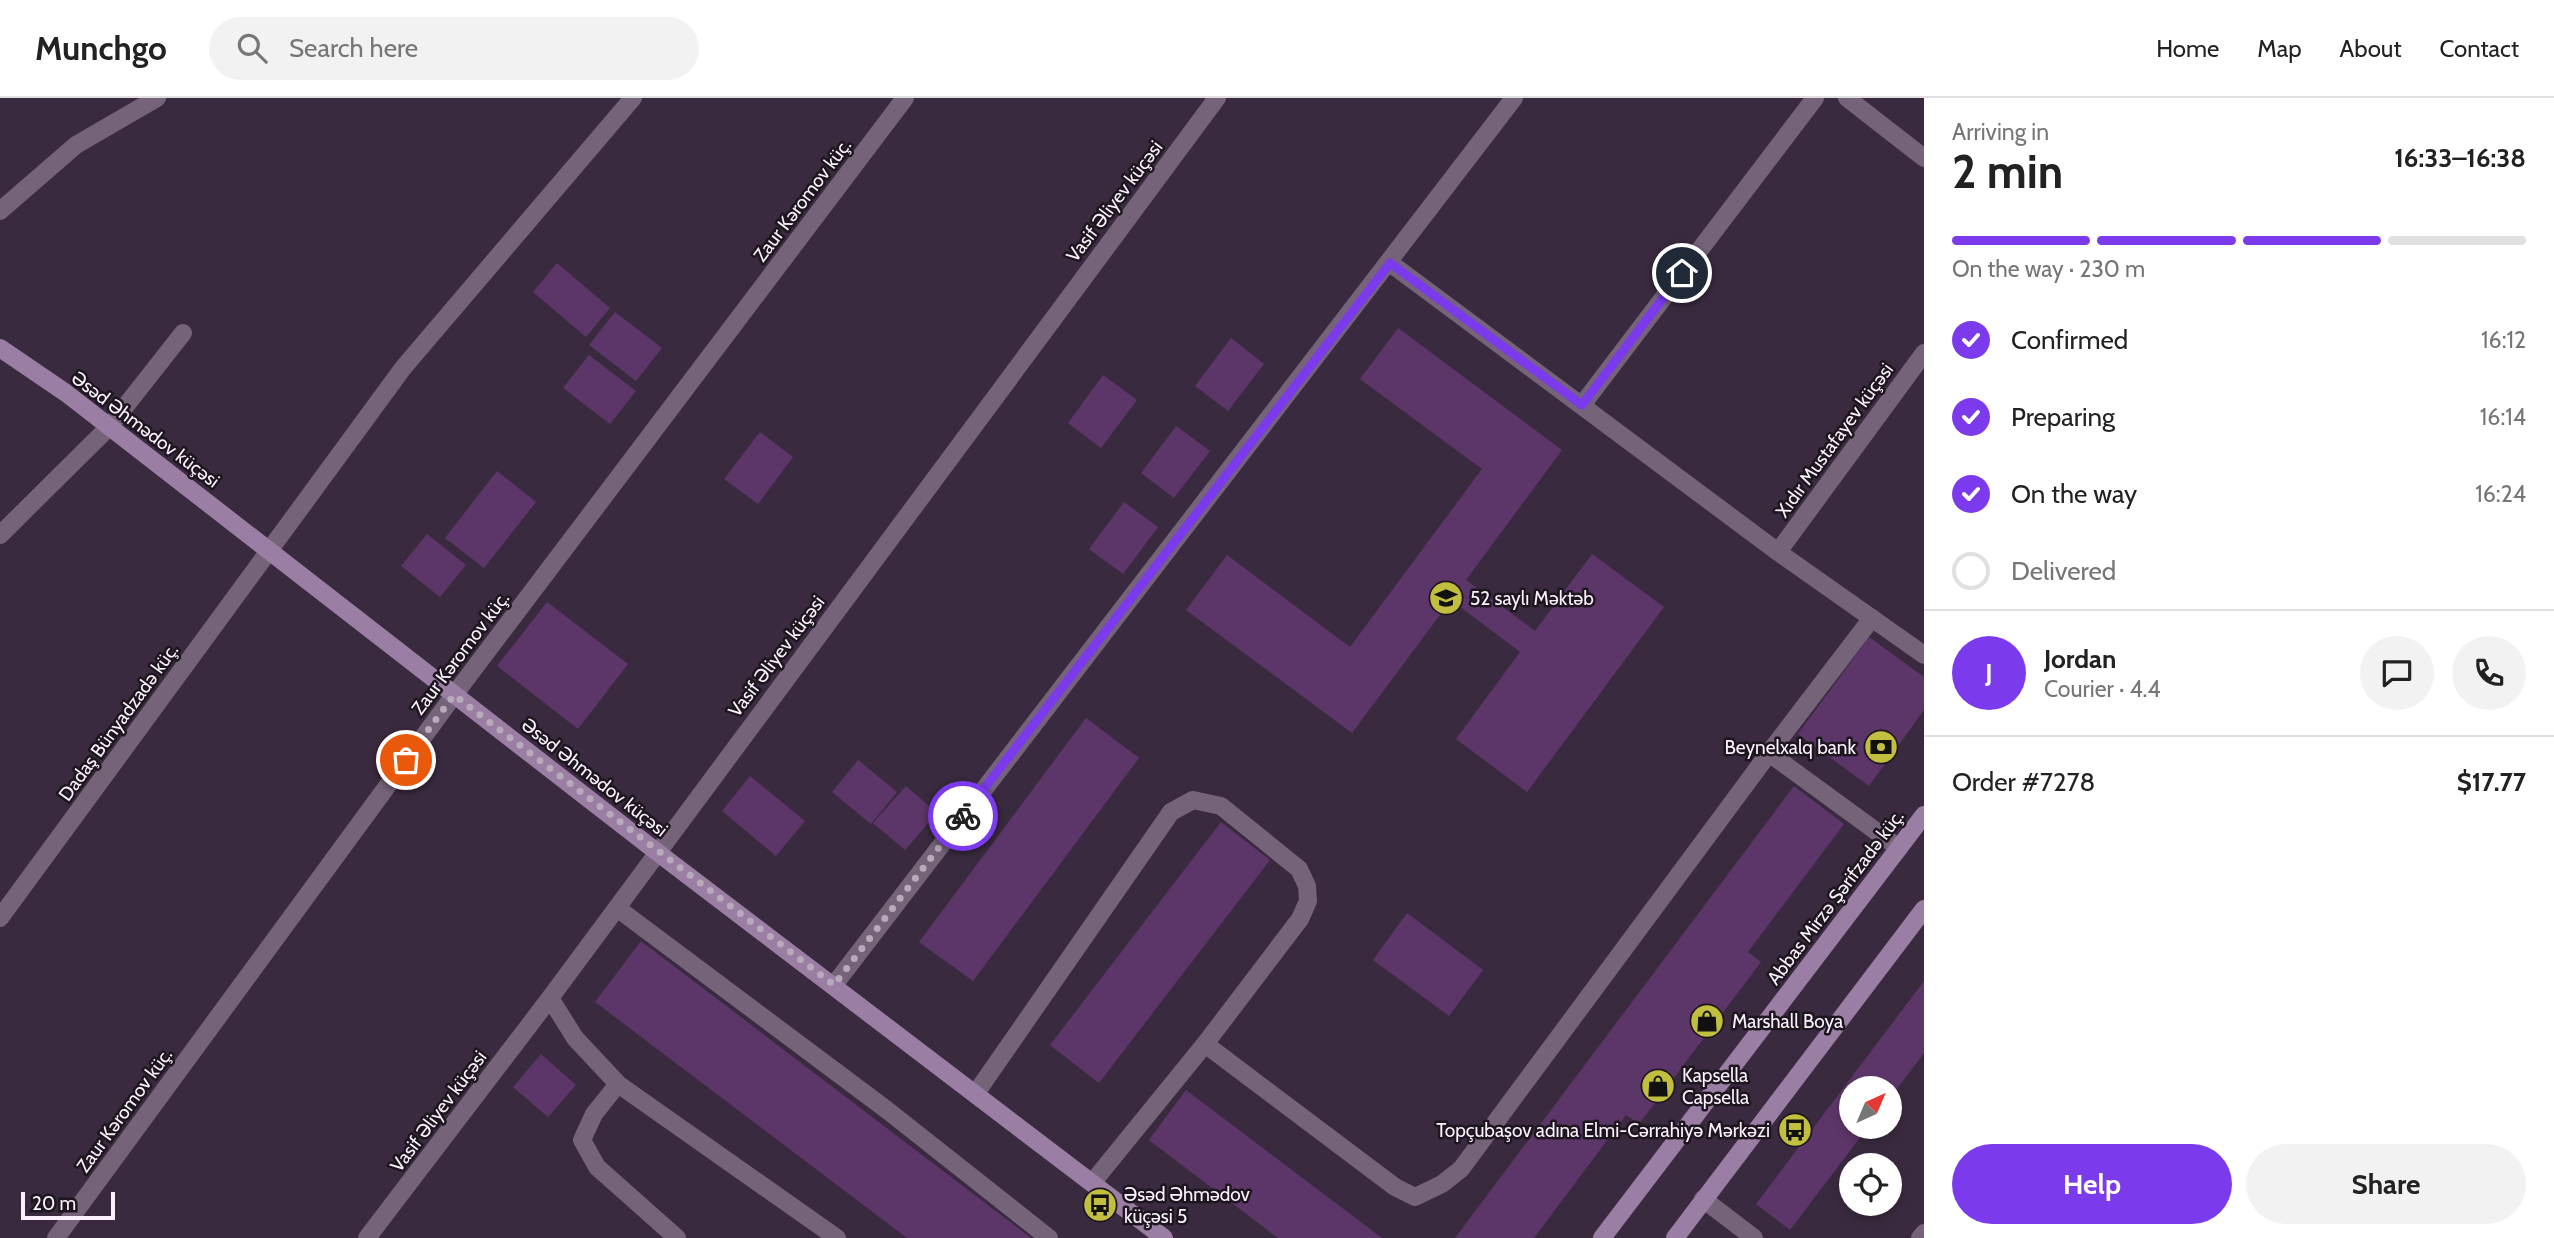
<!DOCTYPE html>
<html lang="en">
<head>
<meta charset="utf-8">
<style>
	body { margin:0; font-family:Cabin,sans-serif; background:#f2f2f2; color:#222; height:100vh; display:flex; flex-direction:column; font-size:26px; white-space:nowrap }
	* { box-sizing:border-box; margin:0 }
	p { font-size:23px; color:#767676 }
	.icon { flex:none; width:38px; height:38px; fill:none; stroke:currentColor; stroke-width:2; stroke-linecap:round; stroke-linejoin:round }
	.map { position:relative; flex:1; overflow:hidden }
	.panel { display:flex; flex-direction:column; background:#fff; width:630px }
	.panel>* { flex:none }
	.needle { width:46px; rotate:44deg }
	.fabs { position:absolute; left:1839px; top:978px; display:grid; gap:14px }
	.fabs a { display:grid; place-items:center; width:63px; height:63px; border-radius:50%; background:#fff; box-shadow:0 4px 10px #0003; font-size:35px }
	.scale { position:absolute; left:21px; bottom:18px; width:94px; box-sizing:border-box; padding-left:7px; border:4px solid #fbf0fe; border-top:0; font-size:19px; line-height:24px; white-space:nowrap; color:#fbf0fe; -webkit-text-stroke:5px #1d161f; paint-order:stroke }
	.pin { position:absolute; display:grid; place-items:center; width:60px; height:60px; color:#fff; margin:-30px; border:4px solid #fff; border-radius:50%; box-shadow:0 2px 7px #0007 }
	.courier { position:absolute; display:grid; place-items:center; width:70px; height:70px; margin:-35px; border:5px solid #7c3aed; border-radius:50%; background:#fff; color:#222; box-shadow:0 2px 9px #0007 }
	.head em { font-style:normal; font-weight:800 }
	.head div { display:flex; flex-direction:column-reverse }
	.head { display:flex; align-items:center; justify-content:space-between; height:119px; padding:0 28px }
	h1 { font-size:46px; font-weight:800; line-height:52px }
	.bar { display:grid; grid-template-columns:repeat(4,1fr); gap:10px 7px; align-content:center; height:84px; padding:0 28px }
	.bar i { height:9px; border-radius:5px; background:#e0e0e0 }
	.bar .selected { background:#7c3aed }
	.bar p { grid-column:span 4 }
	.line { display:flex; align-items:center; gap:18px; padding:0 28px; border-top:2px solid #e0e0e0 }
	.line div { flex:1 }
	.round { display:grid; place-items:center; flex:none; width:74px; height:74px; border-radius:37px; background:#f2f2f2 }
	ol { padding:0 28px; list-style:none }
	li { display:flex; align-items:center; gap:21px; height:77px }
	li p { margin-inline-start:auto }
	li .icon { padding:7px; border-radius:50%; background:#7c3aed; color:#fff; stroke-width:4 }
	li:last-child { color:#767676 }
	li i { width:38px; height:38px; border:4px solid #e0e0e0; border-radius:50% }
	.cta { display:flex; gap:14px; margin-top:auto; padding:14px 28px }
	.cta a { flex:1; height:80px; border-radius:42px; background:#7c3aed; color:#fff; font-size:28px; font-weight:800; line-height:80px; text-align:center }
	.cta a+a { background:#f2f2f2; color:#222 }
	header { display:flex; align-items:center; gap:42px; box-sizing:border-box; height:98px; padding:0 35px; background:#fff; border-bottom:2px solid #e0e0e0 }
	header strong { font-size:33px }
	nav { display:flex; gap:38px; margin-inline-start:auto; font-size:24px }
	.search { width:490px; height:63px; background:#f2f2f2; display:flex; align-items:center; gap:18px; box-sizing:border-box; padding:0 24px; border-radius:38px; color:#767676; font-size:26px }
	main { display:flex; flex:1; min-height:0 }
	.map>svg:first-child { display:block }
	.building { fill:#5d3669 }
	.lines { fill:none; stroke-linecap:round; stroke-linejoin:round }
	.lane { stroke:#75637a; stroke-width:18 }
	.street { stroke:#75637a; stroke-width:18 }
	.secondary { stroke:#9a7ea3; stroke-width:18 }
	.done { stroke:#b7abbb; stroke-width:7; stroke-dasharray:0 12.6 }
	.route { stroke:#7c3aed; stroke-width:9 }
	.labels { text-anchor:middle; stroke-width:5; stroke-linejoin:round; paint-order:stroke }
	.street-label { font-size:19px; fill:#fbf0fe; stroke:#1d161f }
	.poi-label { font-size:19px; fill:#fbf0fe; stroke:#1d161f; text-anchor:start }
</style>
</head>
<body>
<header>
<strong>Munchgo</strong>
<div class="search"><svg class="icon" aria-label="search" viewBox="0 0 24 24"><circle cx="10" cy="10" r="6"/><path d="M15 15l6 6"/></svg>Search here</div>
<nav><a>Home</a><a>Map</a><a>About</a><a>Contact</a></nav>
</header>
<main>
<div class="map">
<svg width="1924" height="1140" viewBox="0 0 1924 1140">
	<rect width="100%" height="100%" fill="#3a2a3f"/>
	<path class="building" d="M557 165 610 210 586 239 533 194Z
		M615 214 662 250 636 283 589 247Z
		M1398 230 1562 352 1466 482 1535 533 1592 456 1664 509 1527 694 1456 641 1520 554 1451 502 1352 635 1186 512 1227 457 1350 549 1482 371 1360 281Z
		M1231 240 1264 266 1228 313 1195 288Z
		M589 257 636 293 610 326 563 290Z
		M1103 277 1137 302 1101 350 1068 325Z
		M1176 328 1210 353 1174 400 1141 375Z
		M760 334 793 359 758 406 724 381Z
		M497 373 536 404 484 470 445 440Z
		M1124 404 1158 429 1123 476 1089 451Z
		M427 436 466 467 440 499 401 468Z
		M547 504 628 566 578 631 497 568Z
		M1869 539 1924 579V612L1869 688 1798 636Z
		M1086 620 1139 660 973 883 919 844Z
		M858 662 897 694 871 726 832 694Z
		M750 678 805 723 776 758 722 713Z
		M906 688 937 715 905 752 873 725Z
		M1794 688 1844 726 1748 854 1761 864 1639 1026 1626 1017 1534 1140H1455Z
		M1221 724 1270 762 1099 985 1050 947Z
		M1407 815 1483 872 1449 918 1373 862Z
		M641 843 1031 1140H907L595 904Z
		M1924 883V955L1890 1000V990H1852V1029H1868L1790 1132 1756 1106Z
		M541 956 576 987 548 1019 513 989Z
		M1186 992 1382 1140H1278L1149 1042Z"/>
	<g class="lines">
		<path class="lane" d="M1872 520 1769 655 1899 750
			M617 810 887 1012 1049 1140
			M976 995 1171 714 1193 702 1221 708 1299 771 1307 788 1308 803 1300 821 1205 946
			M1092 1085 1205 946 1395 1089 1415 1099 1442 1086 1461 1071 1769 655
			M1703 1101 1754 1140
			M1920 1140 1924 1135"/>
		<path class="street" d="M1847 0 1924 60
			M0 113 76 47 157 0
			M1390 165 1778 454 1924 557
			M1582 307 1815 0
			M0 437 109 329 183 235
			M1778 454 1924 255
			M0 820 403 270 633 0
			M834 887 1514 0
			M550 900 575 940 618 986 594 1016 582 1042 597 1069 677 1140
			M618 986 837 1140
			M56 1140 454 597 905 0
			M367 1140 550 900 1217 0"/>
		<path class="secondary" d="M0 250 66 295 657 754 1164 1140
			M1602 1140 1924 717
			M1675 1140 1924 811"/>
	</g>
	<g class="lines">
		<path class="done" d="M406 662 454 597 834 887 963 718"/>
		<path class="route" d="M963 718 1390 165 1582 307 1682 175"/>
	</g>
	<defs>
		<g id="school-disc" transform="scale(1.75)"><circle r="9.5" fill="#c1be40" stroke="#1d161f"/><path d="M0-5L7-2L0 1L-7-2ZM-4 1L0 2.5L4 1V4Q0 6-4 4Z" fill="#111"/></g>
		<g id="bank-disc" transform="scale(1.75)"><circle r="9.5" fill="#c1be40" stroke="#1d161f"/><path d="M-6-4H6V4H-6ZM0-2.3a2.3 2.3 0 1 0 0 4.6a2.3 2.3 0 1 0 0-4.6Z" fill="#111"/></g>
		<g id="shop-disc" transform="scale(1.75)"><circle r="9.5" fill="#c1be40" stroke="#1d161f"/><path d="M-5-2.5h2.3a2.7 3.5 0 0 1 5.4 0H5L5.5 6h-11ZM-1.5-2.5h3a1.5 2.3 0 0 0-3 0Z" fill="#111"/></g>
		<g id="bus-disc" transform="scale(1.75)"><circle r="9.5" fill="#c1be40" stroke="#1d161f"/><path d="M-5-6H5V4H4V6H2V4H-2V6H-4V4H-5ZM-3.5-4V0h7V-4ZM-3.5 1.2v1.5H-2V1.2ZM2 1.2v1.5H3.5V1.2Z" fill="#111"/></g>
	</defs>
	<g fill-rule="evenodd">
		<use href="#school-disc" x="1446" y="500"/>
		<use href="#bank-disc" x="1881" y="649"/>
		<use href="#shop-disc" x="1707" y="923"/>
		<use href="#shop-disc" x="1658" y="988"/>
		<use href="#bus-disc" x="1795" y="1032"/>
		<use href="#bus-disc" x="1100" y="1107"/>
	</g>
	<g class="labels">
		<g class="street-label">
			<text transform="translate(802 102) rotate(-53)" y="7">Zaur Kəromov küç.</text>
			<text transform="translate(1114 103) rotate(-53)" y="7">Vasif Əliyev küçəsi</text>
			<text transform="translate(146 331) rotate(37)" y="7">Əsəd Əhmədov küçəsi</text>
			<text transform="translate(1834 342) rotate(-54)" y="7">Xıdır Mustafayev küçəsi</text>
			<text transform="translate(460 555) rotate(-53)" y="7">Zaur Kəromov küç.</text>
			<text transform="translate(776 558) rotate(-53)" y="7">Vasif Əliyev küçəsi</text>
			<text transform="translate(118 624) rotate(-54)" y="7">Dadaş Bünyadzadə küç.</text>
			<text transform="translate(595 679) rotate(38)" y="7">Əsəd Əhmədov küçəsi</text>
			<text transform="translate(1835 799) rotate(-53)" y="7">Abbas Mirzə Şərifzadə küç.</text>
			<text transform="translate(124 1012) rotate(-54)" y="7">Zaur Kəromov küç.</text>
			<text transform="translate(438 1013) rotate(-53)" y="7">Vasif Əliyev küçəsi</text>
		</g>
		<g class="poi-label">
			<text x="1470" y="507">52 saylı Məktəb</text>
			<text x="1856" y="656" text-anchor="end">Beynelxalq bank</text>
			<text x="1732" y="930">Marshall Boya</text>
			<text x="1682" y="984">Kapsella<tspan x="1682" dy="22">Capsella</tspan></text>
			<text x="1770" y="1039" text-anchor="end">Topçubaşov adına Elmi-Cərrahiyə Mərkəzi</text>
			<text x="1124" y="1103">Əsəd Əhmədov<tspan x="1124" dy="22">küçəsi 5</tspan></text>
		</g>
	</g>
</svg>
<div class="fabs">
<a><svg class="needle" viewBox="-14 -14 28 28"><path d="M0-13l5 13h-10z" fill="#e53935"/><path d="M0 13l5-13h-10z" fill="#767676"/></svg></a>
<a><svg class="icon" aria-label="locate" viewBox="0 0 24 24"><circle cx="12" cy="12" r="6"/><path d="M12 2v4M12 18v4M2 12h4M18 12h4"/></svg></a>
</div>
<div class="scale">20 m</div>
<div class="pin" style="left:406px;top:662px;background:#ea580c"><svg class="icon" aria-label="bag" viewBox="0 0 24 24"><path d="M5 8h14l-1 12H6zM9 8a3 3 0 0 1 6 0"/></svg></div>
<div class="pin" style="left:1682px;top:175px;background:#1f2937"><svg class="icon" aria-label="home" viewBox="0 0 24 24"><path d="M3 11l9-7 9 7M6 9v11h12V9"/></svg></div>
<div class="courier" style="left:963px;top:718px"><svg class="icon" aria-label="bike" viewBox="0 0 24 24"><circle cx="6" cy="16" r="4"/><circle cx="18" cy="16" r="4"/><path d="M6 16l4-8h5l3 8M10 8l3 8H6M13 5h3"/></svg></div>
</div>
<section class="panel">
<div class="head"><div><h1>2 min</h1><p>Arriving in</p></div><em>16:33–16:38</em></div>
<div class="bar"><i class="selected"></i><i class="selected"></i><i class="selected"></i><i></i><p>On the way · 230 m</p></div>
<ol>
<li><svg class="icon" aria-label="check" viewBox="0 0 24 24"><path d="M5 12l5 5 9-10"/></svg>Confirmed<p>16:12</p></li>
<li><svg class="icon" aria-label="check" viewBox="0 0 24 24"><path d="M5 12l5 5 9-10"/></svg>Preparing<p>16:14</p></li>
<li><svg class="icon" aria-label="check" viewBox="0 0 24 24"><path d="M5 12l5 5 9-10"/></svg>On the way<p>16:24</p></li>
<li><i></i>Delivered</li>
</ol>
<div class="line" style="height:126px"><b class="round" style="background:#7c3aed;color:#fff">J</b><div><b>Jordan</b><p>Courier · 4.4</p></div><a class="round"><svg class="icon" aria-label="chat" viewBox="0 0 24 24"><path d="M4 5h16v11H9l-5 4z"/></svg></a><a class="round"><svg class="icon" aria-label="phone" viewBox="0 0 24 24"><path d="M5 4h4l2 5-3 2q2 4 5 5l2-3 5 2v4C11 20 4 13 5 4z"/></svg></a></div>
<div class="line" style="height:91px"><div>Order #7278</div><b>$17.77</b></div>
<div class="cta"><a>Help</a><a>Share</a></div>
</section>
</main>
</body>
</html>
